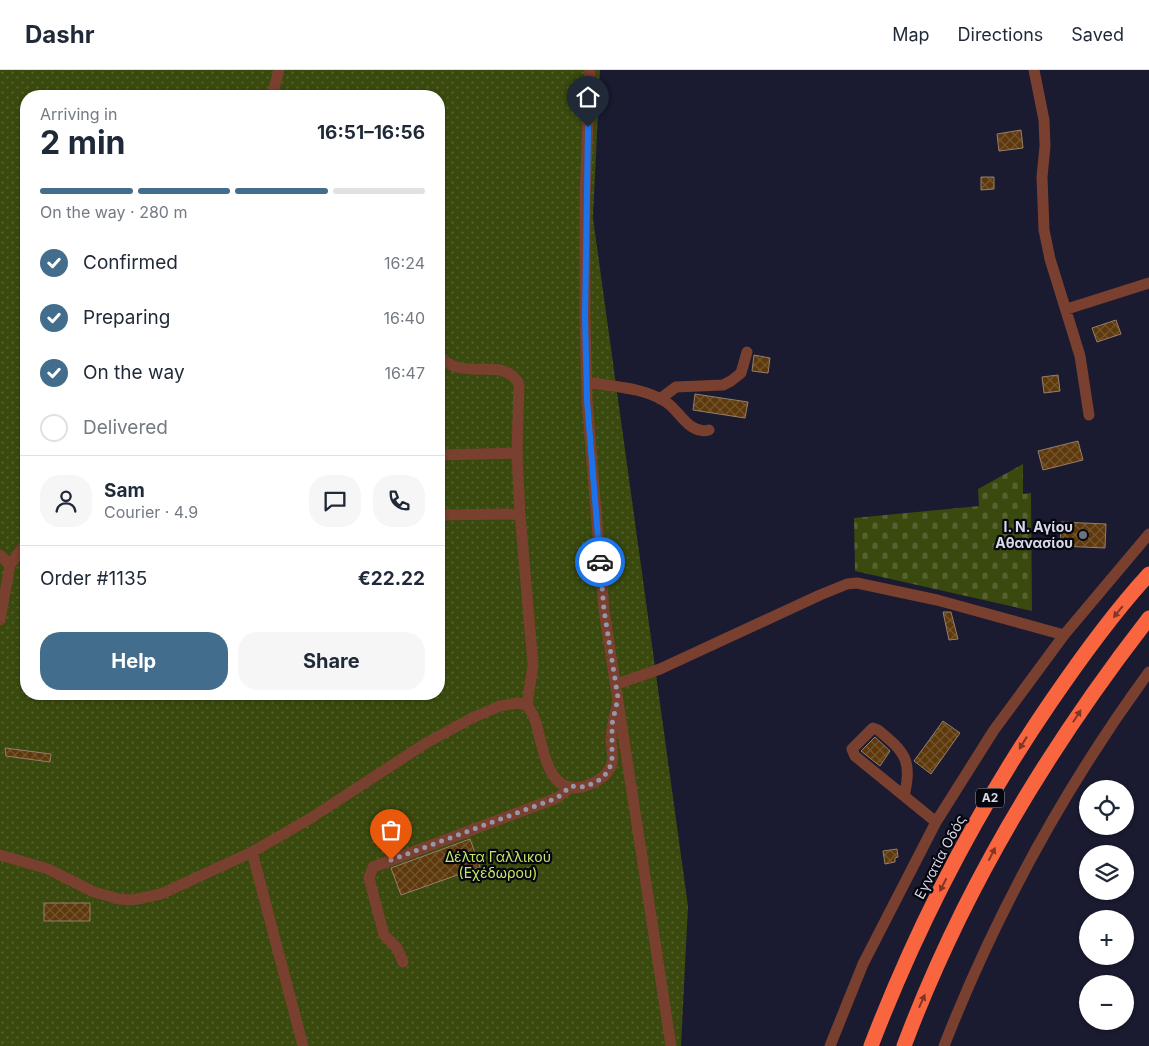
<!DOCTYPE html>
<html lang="en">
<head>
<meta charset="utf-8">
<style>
	body { margin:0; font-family:Inter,sans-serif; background:#f6f6f7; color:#1f2937; height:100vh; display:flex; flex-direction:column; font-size:19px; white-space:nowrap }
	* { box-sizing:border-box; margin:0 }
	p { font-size:16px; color:#747a83 }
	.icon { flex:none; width:28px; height:28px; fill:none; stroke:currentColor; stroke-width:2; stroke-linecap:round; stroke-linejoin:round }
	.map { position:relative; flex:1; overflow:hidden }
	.sheet { position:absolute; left:20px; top:20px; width:425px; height:610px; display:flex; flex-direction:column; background:#fff; border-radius:20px; box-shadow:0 1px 4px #0004 }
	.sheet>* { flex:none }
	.controls { position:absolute; left:1079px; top:710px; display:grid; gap:10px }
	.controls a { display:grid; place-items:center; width:55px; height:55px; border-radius:50%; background:#fff; box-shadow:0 1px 4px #0004; font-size:25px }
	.pin { position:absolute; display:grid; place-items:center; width:42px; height:42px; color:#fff; margin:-51px -21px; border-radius:50% 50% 50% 0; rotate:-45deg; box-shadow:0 0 5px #0007 }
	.pin .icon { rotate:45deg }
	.courier { position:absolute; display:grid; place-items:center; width:50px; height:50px; margin:-25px; border:4px solid #1a73e8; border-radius:50%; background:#fff; color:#222; box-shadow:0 1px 6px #0007 }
	.overview em { font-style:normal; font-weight:700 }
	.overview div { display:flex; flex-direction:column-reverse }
	.overview { display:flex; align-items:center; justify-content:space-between; height:85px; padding:0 20px }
	h1 { font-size:32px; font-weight:700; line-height:38px }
	.bar { display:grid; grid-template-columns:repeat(4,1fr); gap:8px 5px; align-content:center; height:60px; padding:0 20px }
	.bar i { height:6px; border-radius:4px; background:#e0e1e3 }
	.bar .active { background:#436d8c }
	.bar p { grid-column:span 4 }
	.line { display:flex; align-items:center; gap:12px; padding:0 20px; border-top:1px solid #e0e1e3 }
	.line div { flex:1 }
	.round { display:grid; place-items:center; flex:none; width:52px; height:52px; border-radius:20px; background:#f6f6f7 }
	ol { padding:0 20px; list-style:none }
	li { display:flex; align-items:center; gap:15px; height:55px }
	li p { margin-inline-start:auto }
	li .icon { padding:5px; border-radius:50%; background:#436d8c; color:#fff; stroke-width:4 }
	li:last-child { color:#747a83 }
	li i { width:28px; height:28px; border:2px solid #e0e1e3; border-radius:50% }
	.action { display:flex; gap:10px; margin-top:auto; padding:10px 20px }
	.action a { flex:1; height:58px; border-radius:20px; background:#436d8c; color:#fff; font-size:20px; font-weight:700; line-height:58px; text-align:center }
	.action a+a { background:#f6f6f7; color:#1f2937 }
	header { display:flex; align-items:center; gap:30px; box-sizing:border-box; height:70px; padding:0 25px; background:#fff; border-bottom:1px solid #e0e1e3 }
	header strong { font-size:24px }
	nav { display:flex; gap:28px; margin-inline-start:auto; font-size:18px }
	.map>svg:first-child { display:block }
	.cemetery { fill:url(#cemetery-stones) }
	.park { fill:url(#park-dots); fill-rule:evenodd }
	.building { fill:url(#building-cross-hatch); stroke:#957f69 }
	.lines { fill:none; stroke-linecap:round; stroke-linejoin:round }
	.minor { stroke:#793f2f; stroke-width:11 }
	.highway { stroke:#f9653e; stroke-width:15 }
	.oneway { fill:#803626 }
	.done { stroke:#9696a8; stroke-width:5; stroke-dasharray:0 9 }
	.route { stroke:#1a73e8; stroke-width:6 }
	.worship-dot { fill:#6b7280; stroke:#06060f; stroke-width:2 }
	.labels { text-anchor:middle; stroke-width:4.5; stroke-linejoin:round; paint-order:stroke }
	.shield { fill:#06060f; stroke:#999aa7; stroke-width:1 }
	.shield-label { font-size:12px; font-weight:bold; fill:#d8d9e8 }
	.poi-label { font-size:14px; font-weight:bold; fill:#d8d9e8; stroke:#06060f; text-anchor:end }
	.park-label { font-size:14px; fill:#c3e868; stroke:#06060f }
	.street-label { font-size:14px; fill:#d8d9e8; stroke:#06060f }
</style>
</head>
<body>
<header>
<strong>Dashr</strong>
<nav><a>Map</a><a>Directions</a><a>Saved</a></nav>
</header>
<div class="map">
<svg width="1149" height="976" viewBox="0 0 1149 976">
	<defs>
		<pattern id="cemetery-stones" width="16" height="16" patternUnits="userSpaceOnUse" patternTransform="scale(1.25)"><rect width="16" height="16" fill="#3a490e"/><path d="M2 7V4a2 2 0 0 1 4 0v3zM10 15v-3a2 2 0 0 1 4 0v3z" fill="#566331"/></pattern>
		<pattern id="park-dots" width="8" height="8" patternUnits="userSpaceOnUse" patternTransform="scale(1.25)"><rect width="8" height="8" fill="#3a490e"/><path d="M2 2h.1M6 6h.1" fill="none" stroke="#566331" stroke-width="1.8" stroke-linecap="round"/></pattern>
		<pattern id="building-cross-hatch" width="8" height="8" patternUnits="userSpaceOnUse" patternTransform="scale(1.25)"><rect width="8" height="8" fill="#5e390b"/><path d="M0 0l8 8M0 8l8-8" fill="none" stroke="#74552f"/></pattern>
	</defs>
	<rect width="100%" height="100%" fill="#1a1a30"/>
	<path class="cemetery" d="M1023 394V424L1031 423 1032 541 855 501 854 448 979 436 978 419Z"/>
	<path class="park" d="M0 0H600L593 148 688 836 681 976H0ZM26 26H439V624H26Z"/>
	<path class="building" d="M1021 60 1023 78 999 81 997 64Z
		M981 107H994V119L981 120Z
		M1116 250 1121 264 1097 272 1092 258Z
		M754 285 770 288 768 303 752 301Z
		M1058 305 1060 321 1044 323 1042 307Z
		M695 324 748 332 745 348 693 340Z
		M1078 371 1083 390 1043 400 1038 381Z
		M1061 452 1106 454 1105 478 1060 476Z
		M943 542H951L958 569 949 570Z
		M943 651 960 663 931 704 914 691Z
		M875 667 890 681 880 696 861 681Z
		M5 678 51 684 50 692 6 686Z
		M470 769 480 797 401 825 391 798Z
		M897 779 898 787 895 788V792L885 794 883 781Z
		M44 833H90V851H44Z"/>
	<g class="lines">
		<path class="minor" d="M590 0 585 126V247L587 330 594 417 604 540 671 976
			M1034 0 1044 50 1045 76 1042 107 1044 160 1050 189 1080 286 1089 345
			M272 26 279 0
			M1067 239 1149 213
			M439 285C461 314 503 284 519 314L517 383 520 444 533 595 527 635
			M587 312C613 317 643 317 666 332 680 341 689 365 709 360
			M660 329 676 317 723 315 731 311 741 303 747 282
			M439 385 517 383
			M439 445 520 444
			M0 485 10 495 0 550
			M10 495 26 473
			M617 614 660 599 820 525 847 514 857 513 937 530 1064 565
			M904 726C913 691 905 682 878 660L873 658 852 679 855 686 936 752
			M252 782 303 976
			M0 785 48 799 94 822 119 829 132 830 161 824 252 782 311 748 426 673 472 648 500 636 517 633 527 635C531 641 535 648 537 656 543 679 549 731 588 715 599 711 609 704 612 693 614 686 611 677 611 670 611 658 614 647 617 636
			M403 892 397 878 384 865 369 808 373 797 557 728 571 717
			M830 976 863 894 936 752 994 660 1064 565 1149 464
			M944 976C996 843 1065 717 1149 602"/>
		<path class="highway" d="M871 976C917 856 977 740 1050 633 1080 589 1112 544 1149 504
			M904 976C962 821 1048 678 1149 548"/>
	</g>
	<defs><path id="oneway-solid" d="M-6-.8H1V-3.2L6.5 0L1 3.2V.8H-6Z" transform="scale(1.25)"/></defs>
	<g class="oneway">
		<use href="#oneway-solid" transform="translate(1118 542) rotate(129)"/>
		<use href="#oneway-solid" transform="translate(1077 646) rotate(-57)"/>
		<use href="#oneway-solid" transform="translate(1023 673) rotate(122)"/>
		<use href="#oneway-solid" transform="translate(992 784) rotate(-63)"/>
		<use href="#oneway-solid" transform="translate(943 815) rotate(117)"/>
		<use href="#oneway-solid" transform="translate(922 931) rotate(-66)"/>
	</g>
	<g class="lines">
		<path class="done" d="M391 790 557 728 571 716 585 717 598 711 608 702 612 691V654L618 628 604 540 600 492"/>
		<path class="route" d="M588 57 585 247 587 330 600 492"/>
	</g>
	<circle class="worship-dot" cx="1083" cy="465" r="5"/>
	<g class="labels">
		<rect class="shield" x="976" y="718.5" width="28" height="19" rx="4"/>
		<g class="shield-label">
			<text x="990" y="732">Α2</text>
		</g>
		<g class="poi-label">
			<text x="1073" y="462">Ι. Ν. Αγίου<tspan x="1073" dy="16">Αθανασίου</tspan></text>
		</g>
		<g class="park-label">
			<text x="498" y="792">Δέλτα Γαλλικού<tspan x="498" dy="16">(Εχέδωρου)</tspan></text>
		</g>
		<g class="street-label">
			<text transform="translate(940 787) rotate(-62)" y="5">Εγνατία Οδός</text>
		</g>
	</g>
</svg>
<div class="controls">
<a><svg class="icon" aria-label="locate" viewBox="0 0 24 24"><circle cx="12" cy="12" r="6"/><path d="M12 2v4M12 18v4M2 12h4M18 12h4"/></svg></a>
<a><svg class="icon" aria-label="layers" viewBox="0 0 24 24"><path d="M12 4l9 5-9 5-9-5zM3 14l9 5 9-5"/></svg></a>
<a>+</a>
<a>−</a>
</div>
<div class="pin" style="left:391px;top:790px;background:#ea580c"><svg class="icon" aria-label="bag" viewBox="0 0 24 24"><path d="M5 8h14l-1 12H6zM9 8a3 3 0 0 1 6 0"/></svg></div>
<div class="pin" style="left:588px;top:57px;background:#1f2937"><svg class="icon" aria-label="home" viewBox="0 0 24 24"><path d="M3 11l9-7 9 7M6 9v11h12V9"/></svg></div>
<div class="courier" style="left:600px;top:492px"><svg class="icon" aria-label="car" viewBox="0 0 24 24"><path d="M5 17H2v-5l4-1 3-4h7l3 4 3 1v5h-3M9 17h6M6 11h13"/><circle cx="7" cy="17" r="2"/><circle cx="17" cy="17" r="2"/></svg></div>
<section class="sheet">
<div class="overview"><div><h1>2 min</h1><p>Arriving in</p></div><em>16:51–16:56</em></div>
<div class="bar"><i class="active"></i><i class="active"></i><i class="active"></i><i></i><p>On the way · 280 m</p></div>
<ol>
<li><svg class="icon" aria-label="check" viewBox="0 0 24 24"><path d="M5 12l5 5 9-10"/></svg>Confirmed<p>16:24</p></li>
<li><svg class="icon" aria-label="check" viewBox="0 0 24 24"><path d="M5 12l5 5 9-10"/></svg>Preparing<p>16:40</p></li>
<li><svg class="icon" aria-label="check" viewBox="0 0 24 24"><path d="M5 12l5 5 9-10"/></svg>On the way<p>16:47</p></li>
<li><i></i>Delivered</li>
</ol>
<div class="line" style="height:90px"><a class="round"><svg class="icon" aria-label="person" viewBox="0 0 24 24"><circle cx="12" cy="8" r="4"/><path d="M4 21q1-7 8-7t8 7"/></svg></a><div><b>Sam</b><p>Courier · 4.9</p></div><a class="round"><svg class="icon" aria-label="chat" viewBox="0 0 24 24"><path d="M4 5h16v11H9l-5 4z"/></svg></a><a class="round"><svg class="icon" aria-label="phone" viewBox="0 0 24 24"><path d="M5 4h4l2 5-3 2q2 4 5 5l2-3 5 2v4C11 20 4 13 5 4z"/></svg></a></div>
<div class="line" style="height:65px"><div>Order #1135</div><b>€22.22</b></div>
<div class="action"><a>Help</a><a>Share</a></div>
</section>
</div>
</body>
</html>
